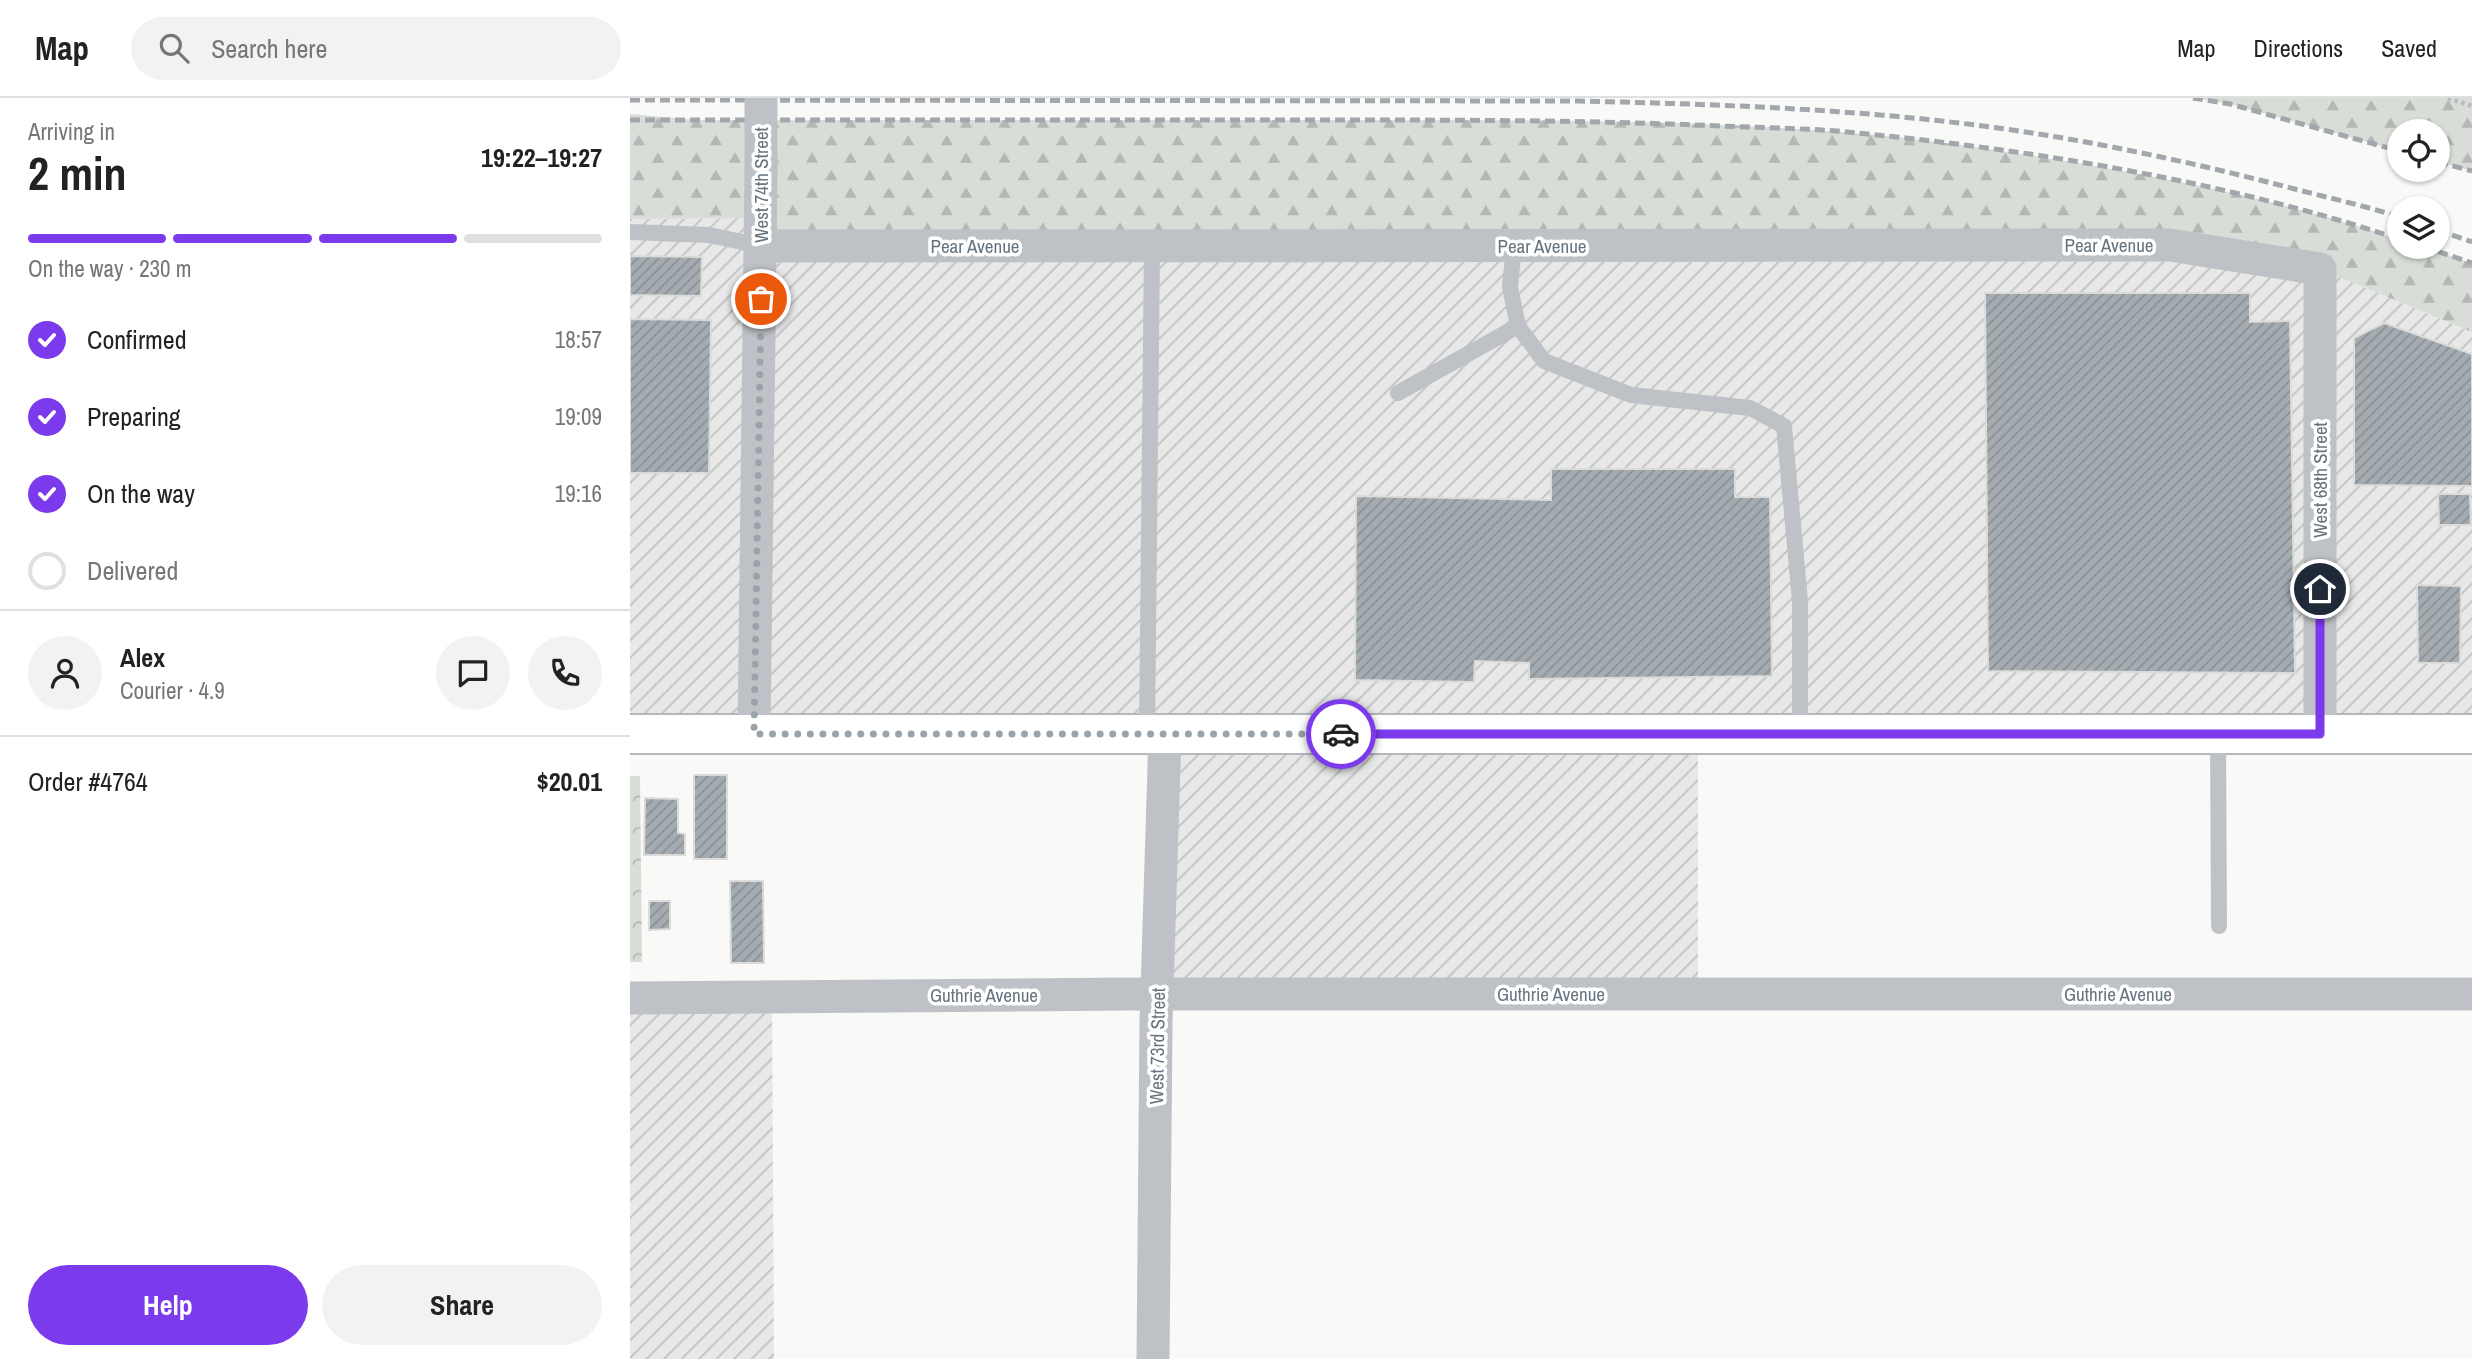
<!DOCTYPE html>
<html lang="en">
<head>
<meta charset="utf-8">
<style>
	body { margin:0; font-family:"Archivo Narrow",sans-serif; background:#f2f2f2; color:#222; height:100vh; display:flex; flex-direction:column; font-size:26px; white-space:nowrap }
	* { box-sizing:border-box; margin:0 }
	p { font-size:23px; color:#767676 }
	.icon { flex:none; width:38px; height:38px; fill:none; stroke:currentColor; stroke-width:2; stroke-linecap:round; stroke-linejoin:round }
	.map { position:relative; flex:1; overflow:hidden }
	.drawer { display:flex; flex-direction:column; background:#fff; width:630px }
	.drawer>* { flex:none }
	.fabs { position:absolute; left:1757px; top:21px; display:grid; gap:14px }
	.fabs a { display:grid; place-items:center; width:63px; height:63px; border-radius:50%; background:#fff; box-shadow:0 2px 5px #0004; font-size:35px }
	.pin { position:absolute; display:grid; place-items:center; width:60px; height:60px; color:#fff; margin:-30px; border:4px solid #fff; border-radius:50%; box-shadow:0 2px 7px #0007 }
	.courier { position:absolute; display:grid; place-items:center; width:70px; height:70px; margin:-35px; border:5px solid #7c3aed; border-radius:50%; background:#fff; color:#222; box-shadow:0 2px 9px #0007 }
	.overview em { font-style:normal; font-weight:700 }
	.overview div { display:flex; flex-direction:column-reverse }
	.overview { display:flex; align-items:center; justify-content:space-between; height:119px; padding:0 28px }
	h1 { font-size:46px; font-weight:700; line-height:52px }
	.bar { display:grid; grid-template-columns:repeat(4,1fr); gap:10px 7px; align-content:center; height:84px; padding:0 28px }
	.bar i { height:9px; border-radius:5px; background:#e0e0e0 }
	.bar .active { background:#7c3aed }
	.bar p { grid-column:span 4 }
	.line { display:flex; align-items:center; gap:18px; padding:0 28px; border-top:2px solid #e0e0e0 }
	.line div { flex:1 }
	.round { display:grid; place-items:center; flex:none; width:74px; height:74px; border-radius:37px; background:#f2f2f2 }
	ol { padding:0 28px; list-style:none }
	li { display:flex; align-items:center; gap:21px; height:77px }
	li p { margin-inline-start:auto }
	li .icon { padding:7px; border-radius:50%; background:#7c3aed; color:#fff; stroke-width:4 }
	li:last-child { color:#767676 }
	li i { width:38px; height:38px; border:4px solid #e0e0e0; border-radius:50% }
	.button { display:flex; gap:14px; margin-top:auto; padding:14px 28px }
	.button a { flex:1; height:80px; border-radius:42px; background:#7c3aed; color:#fff; font-size:28px; font-weight:700; line-height:80px; text-align:center }
	.button a+a { background:#f2f2f2; color:#222 }
	header { display:flex; align-items:center; gap:42px; box-sizing:border-box; height:98px; padding:0 35px; background:#fff; border-bottom:2px solid #e0e0e0 }
	header strong { font-size:33px }
	nav { display:flex; gap:38px; margin-inline-start:auto; font-size:24px }
	.search { width:490px; height:63px; background:#f2f2f2; display:flex; align-items:center; gap:18px; box-sizing:border-box; padding:0 24px; border-radius:38px; color:#767676; font-size:26px }
	main { display:flex; flex:1; min-height:0 }
	.map>svg:first-child { display:block }
	.industrial { fill:url(#industrial-furrows) }
	.forest { fill:url(#forest-firs) }
	.park { fill:url(#park-crowns) }
	.building { fill:url(#building-hatch); stroke:#dbdbd9; stroke-width:2 }
	.lines { fill:none; stroke-linecap:round; stroke-linejoin:round }
	.secondary-casing { stroke:#b3b8bd; stroke-width:42 }
	.path { stroke:#b9bcbf; stroke-width:4.5; stroke-dasharray:3.5 3.5; stroke-linecap:butt }
	.lane { stroke:#bec2c6; stroke-width:16 }
	.street { stroke:#bec2c6; stroke-width:33 }
	.secondary { stroke:#fff; stroke-width:38 }
	.rail { stroke:#a1a7ac; stroke-width:5; stroke-dasharray:10 5; stroke-linecap:butt }
	.street-bridge { stroke:#bec2c6; stroke-width:33 }
	.done { stroke:#99a3a9; stroke-width:7; stroke-dasharray:0 12.6 }
	.route { stroke:#7c3aed; stroke-width:9 }
	.labels { text-anchor:middle; stroke-width:7; stroke-linejoin:round; paint-order:stroke }
	.street-label { font-size:19px; fill:#66747f; stroke:#fff }
</style>
</head>
<body>
<header>
<strong>Map</strong>
<div class="search"><svg class="icon" aria-label="search" viewBox="0 0 24 24"><circle cx="10" cy="10" r="6"/><path d="M15 15l6 6"/></svg>Search here</div>
<nav><a>Map</a><a>Directions</a><a>Saved</a></nav>
</header>
<main>
<section class="drawer">
<div class="overview"><div><h1>2 min</h1><p>Arriving in</p></div><em>19:22–19:27</em></div>
<div class="bar"><i class="active"></i><i class="active"></i><i class="active"></i><i></i><p>On the way · 230 m</p></div>
<ol>
<li><svg class="icon" aria-label="check" viewBox="0 0 24 24"><path d="M5 12l5 5 9-10"/></svg>Confirmed<p>18:57</p></li>
<li><svg class="icon" aria-label="check" viewBox="0 0 24 24"><path d="M5 12l5 5 9-10"/></svg>Preparing<p>19:09</p></li>
<li><svg class="icon" aria-label="check" viewBox="0 0 24 24"><path d="M5 12l5 5 9-10"/></svg>On the way<p>19:16</p></li>
<li><i></i>Delivered</li>
</ol>
<div class="line" style="height:126px"><a class="round"><svg class="icon" aria-label="person" viewBox="0 0 24 24"><circle cx="12" cy="8" r="4"/><path d="M4 21q1-7 8-7t8 7"/></svg></a><div><b>Alex</b><p>Courier · 4.9</p></div><a class="round"><svg class="icon" aria-label="chat" viewBox="0 0 24 24"><path d="M4 5h16v11H9l-5 4z"/></svg></a><a class="round"><svg class="icon" aria-label="phone" viewBox="0 0 24 24"><path d="M5 4h4l2 5-3 2q2 4 5 5l2-3 5 2v4C11 20 4 13 5 4z"/></svg></a></div>
<div class="line" style="height:91px"><div>Order #4764</div><b>$20.01</b></div>
<div class="button"><a>Help</a><a>Share</a></div>
</section>
<div class="map">
<svg width="1842" height="1261" viewBox="0 0 1842 1261">
	<defs>
		<pattern id="industrial-furrows" width="10" height="10" patternUnits="userSpaceOnUse" patternTransform="scale(1.75)"><rect width="10" height="10" fill="#e7e8e7"/><path d="M-1 1l2-2M0 10L10 0M9 11l2-2" fill="none" stroke="#bfc1c0"/></pattern>
		<pattern id="forest-firs" width="22" height="20" patternUnits="userSpaceOnUse" patternTransform="scale(1.75)"><rect width="22" height="20" fill="#d9ddd7"/><path d="M5 1l3.5 6h-7zM16 11l3.5 6h-7z" fill="#b4b8b4"/></pattern>
		<pattern id="park-crowns" width="20" height="18" patternUnits="userSpaceOnUse" patternTransform="scale(1.75)"><rect width="20" height="18" fill="#d9ddd7"/><path d="M2 6a3 3 0 1 1 6 0M12 15a3 3 0 1 1 6 0" fill="none" stroke="#b4b8b4"/></pattern>
		<pattern id="building-hatch" width="6" height="6" patternUnits="userSpaceOnUse" patternTransform="scale(1.75)"><rect width="6" height="6" fill="#a4acb2"/><path d="M-1 1l2-2M0 6l6-6M5 7l2-2" fill="none" stroke="#899196"/></pattern>
	</defs>
	<rect width="100%" height="100%" fill="#f9f9f7"/>
	<path class="industrial" d="M131 120 1540 147 1690 171 1842 234V636H1068V896H527L535 636H0V121Z
		M142 899 144 1261H0V900Z"/>
	<path class="forest" d="M1563 0H1842V73L1808 64V33H1769V53L1600 6Z
		M0 16 67 22C279 22 492 22 704 22 873 22 1043 21 1212 34 1280 39 1349 49 1417 60 1536 79 1655 103 1769 141V149H1794L1842 165V234L1690 171 1540 147 131 148V120L0 121Z"/>
	<path class="park" d="M0 678H10L12 864H0Z"/>
	<path class="building" d="M0 158 72 159 71 198 0 197Z
		M1355 195H1620V224L1660 223 1665 575 1358 573Z
		M0 221 81 222 79 375H0Z
		M1754 225 1842 256V388L1724 387V240Z
		M921 371H1105V399H1140L1142 578 899 581V565L845 563 844 584 725 582 726 398 921 402Z
		M1808 396H1840L1841 427H1809Z
		M1787 487 1831 488 1830 565H1788Z
		M64 677H97V761H64Z
		M15 700 48 701V735L55 736V757H14Z
		M100 783H133L134 865H101Z
		M19 803H40V831L19 832Z"/>
	<g class="lines">
		<g class="secondary-casing">
			<path id="secondary" d="M0 636H1842"/>
		</g>
		<path class="path" d="M1818 0 1842 8"/>
		<path class="lane" d="M0 134 79 137 131 148
			M884 148 880 189 888 228 914 263 1001 297 1120 310 1154 328 1170 503V636
			M768 295 888 228
			M517 635 522 148
			M1588 636 1589 828"/>
		<path class="street" d="M131 148 1540 147 1690 171V636
			M124 636 131 71
			M0 900 498 896H1842
			M523 1261 526 925 535 636"/>
		<use href="#secondary" class="secondary"/>
		<path class="rail" d="M1563 0 1600 6 1769 53
			M0 2 949 3C1076 6 1203 10 1329 25 1440 38 1549 61 1657 89 1694 99 1733 107 1769 119
			M0 22C230 22 459 22 689 22 823 22 957 22 1092 28 1133 30 1175 30 1217 34 1398 51 1596 83 1769 141
			M1808 64 1842 73
			M1808 132 1842 144
			M1794 149 1842 165"/>
		<path class="street-bridge" d="M131 0V71"/>
	</g>
	<g class="lines">
		<path class="done" d="M131 201 124 636H711"/>
		<path class="route" d="M711 636H1690V491"/>
	</g>
	<g class="labels">
		<g class="street-label">
			<text transform="translate(131 87) rotate(-90)" y="7">West 74th Street</text>
			<text x="1479" y="154">Pear Avenue</text>
			<text x="345" y="155">Pear Avenue</text>
			<text x="912" y="155">Pear Avenue</text>
			<text transform="translate(1690 382) rotate(-90)" y="7">West 68th Street</text>
			<text x="921" y="903">Guthrie Avenue</text>
			<text x="1488" y="903">Guthrie Avenue</text>
			<text x="354" y="904">Guthrie Avenue</text>
			<text transform="translate(527 948) rotate(-89)" y="7">West 73rd Street</text>
		</g>
	</g>
</svg>
<div class="fabs">
<a><svg class="icon" aria-label="locate" viewBox="0 0 24 24"><circle cx="12" cy="12" r="6"/><path d="M12 2v4M12 18v4M2 12h4M18 12h4"/></svg></a>
<a><svg class="icon" aria-label="layers" viewBox="0 0 24 24"><path d="M12 4l9 5-9 5-9-5zM3 14l9 5 9-5"/></svg></a>
</div>
<div class="pin" style="left:131px;top:201px;background:#ea580c"><svg class="icon" aria-label="bag" viewBox="0 0 24 24"><path d="M5 8h14l-1 12H6zM9 8a3 3 0 0 1 6 0"/></svg></div>
<div class="pin" style="left:1690px;top:491px;background:#1f2937"><svg class="icon" aria-label="home" viewBox="0 0 24 24"><path d="M3 11l9-7 9 7M6 9v11h12V9"/></svg></div>
<div class="courier" style="left:711px;top:636px"><svg class="icon" aria-label="car" viewBox="0 0 24 24"><path d="M5 17H2v-5l4-1 3-4h7l3 4 3 1v5h-3M9 17h6M6 11h13"/><circle cx="7" cy="17" r="2"/><circle cx="17" cy="17" r="2"/></svg></div>
</div>
</main>
</body>
</html>
